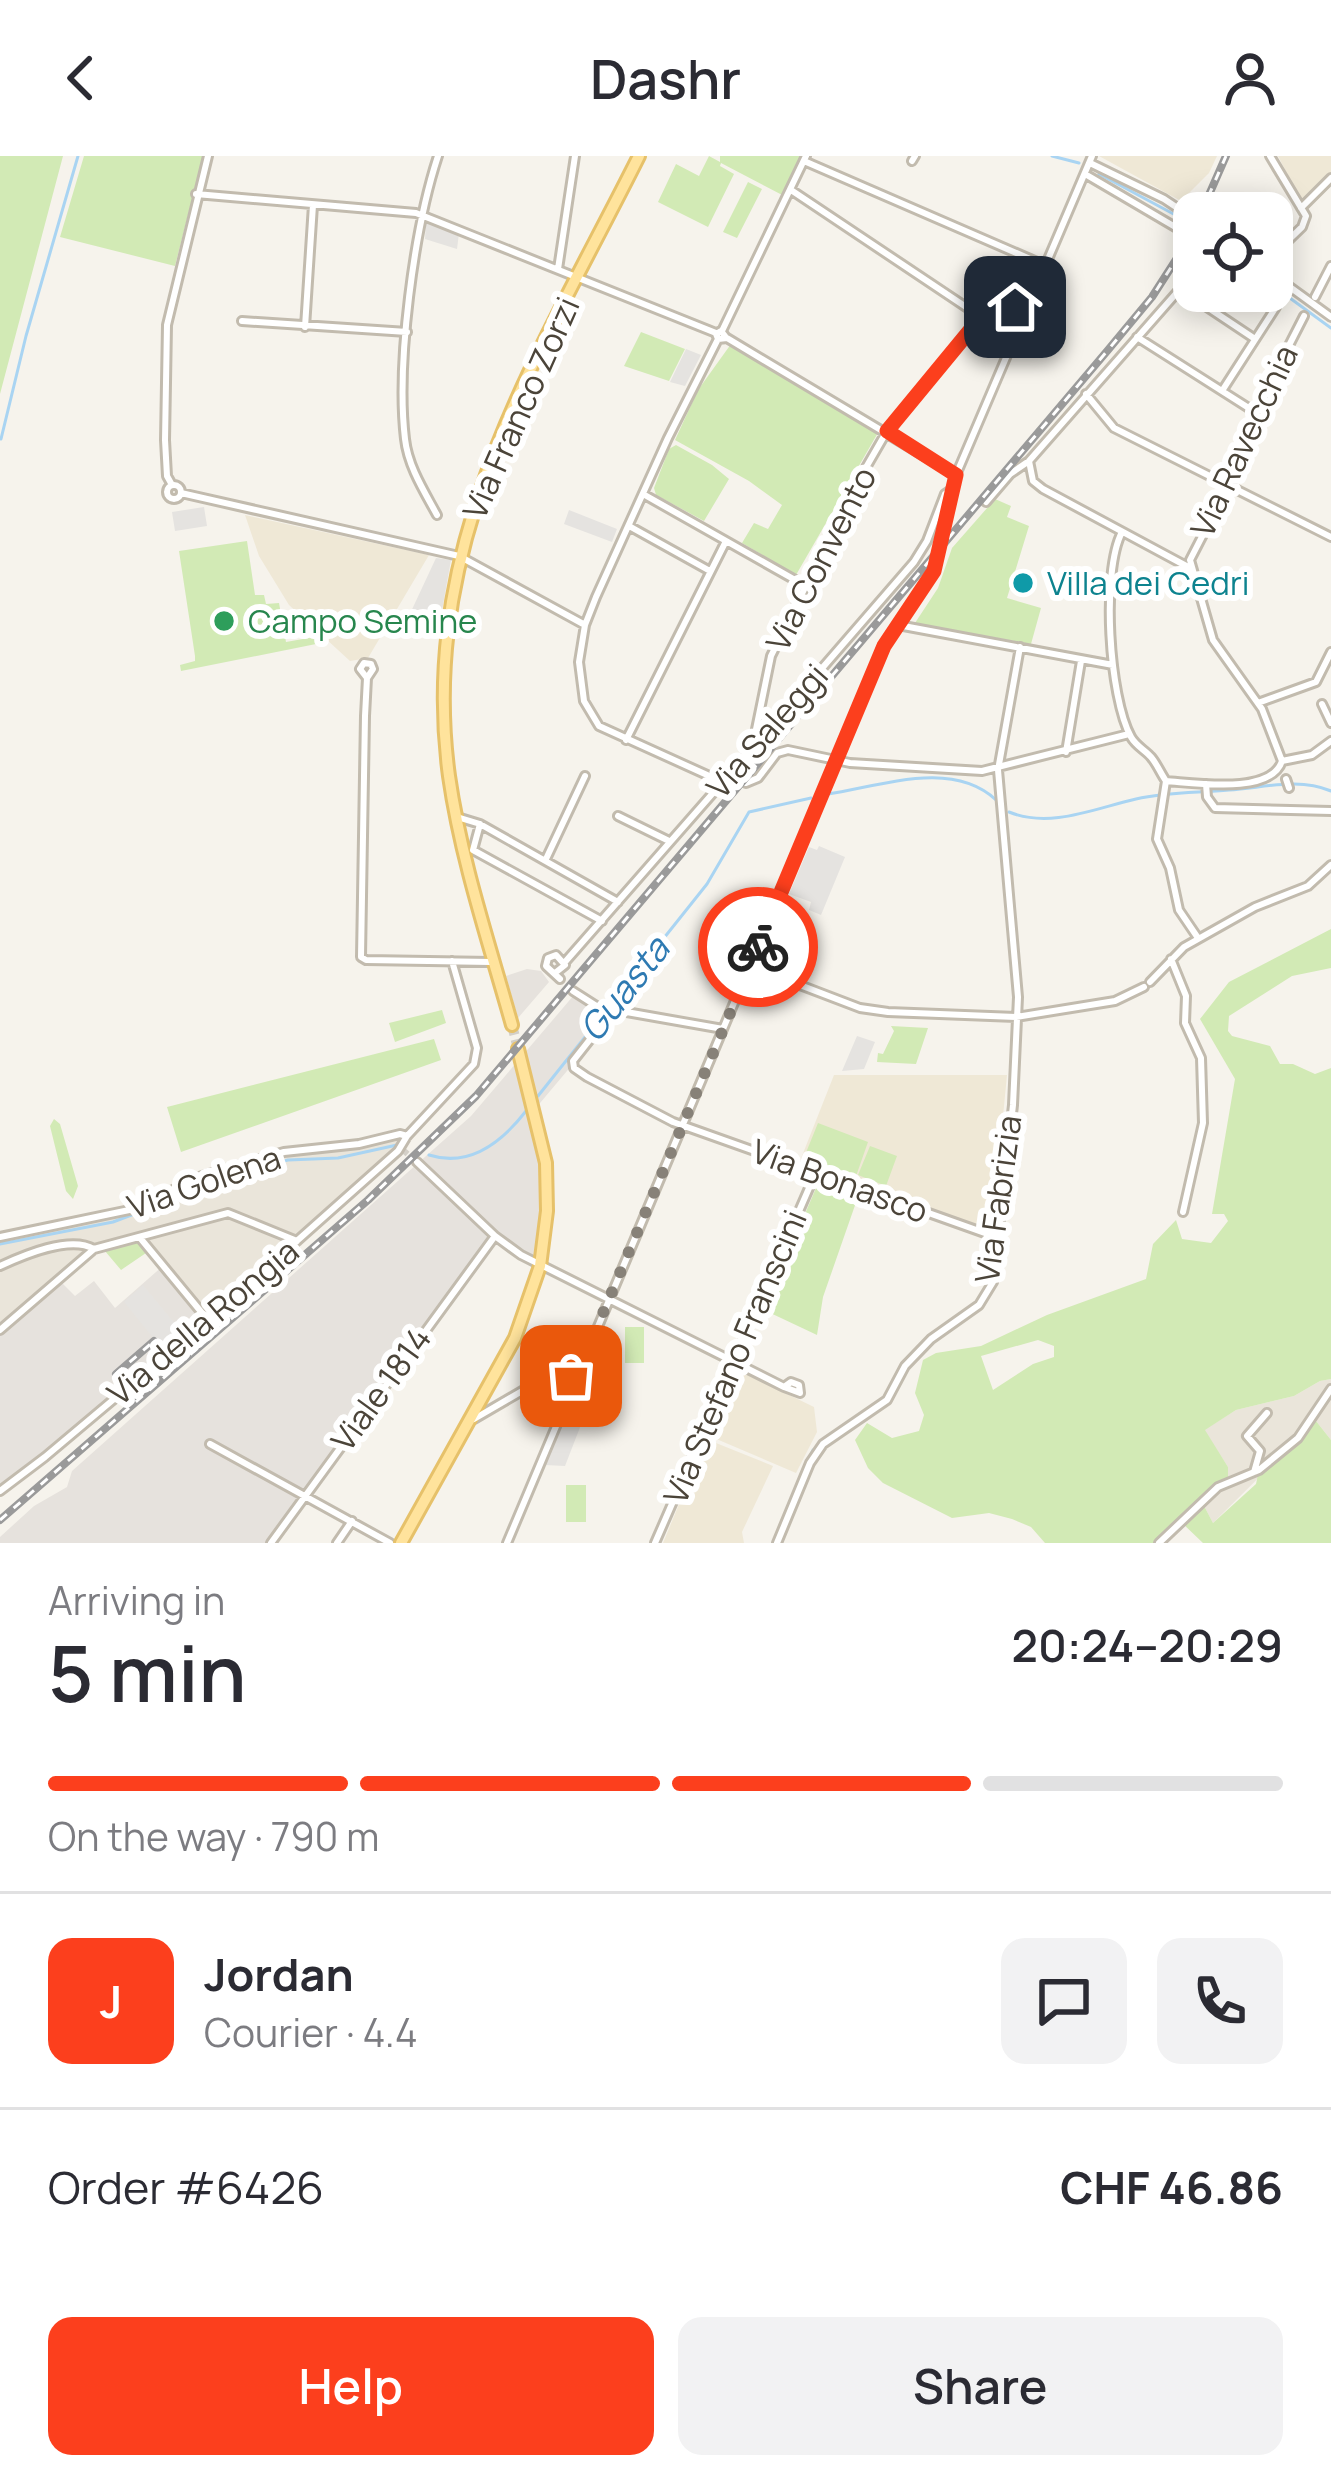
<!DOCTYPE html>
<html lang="en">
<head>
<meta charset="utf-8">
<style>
	body { margin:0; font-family:Manrope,sans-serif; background:#f2f2f3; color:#2b2b33; height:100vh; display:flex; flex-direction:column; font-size:45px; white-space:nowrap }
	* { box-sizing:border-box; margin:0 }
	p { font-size:39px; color:#7c7c81 }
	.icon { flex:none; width:66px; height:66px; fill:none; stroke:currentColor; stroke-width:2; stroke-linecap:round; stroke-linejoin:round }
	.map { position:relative; height:1387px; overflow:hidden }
	.panel { display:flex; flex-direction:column; background:#fff; flex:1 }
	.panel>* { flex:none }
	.controls { position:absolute; left:1173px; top:36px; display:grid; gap:24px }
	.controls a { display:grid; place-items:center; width:120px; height:120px; border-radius:24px; background:#fff; box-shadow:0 6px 30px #0003; font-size:60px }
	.pin { position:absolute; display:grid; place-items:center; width:102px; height:102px; color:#fff; margin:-51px; border-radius:24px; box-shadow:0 6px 18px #0006 }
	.courier { position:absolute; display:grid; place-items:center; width:120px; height:120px; margin:-60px; border:9px solid #fc3f1d; border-radius:50%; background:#fff; color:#222; box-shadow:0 3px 15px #0007 }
	.headline em { font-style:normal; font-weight:600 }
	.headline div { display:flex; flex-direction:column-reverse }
	.headline { display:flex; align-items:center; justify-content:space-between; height:204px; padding:0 48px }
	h1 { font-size:78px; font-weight:600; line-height:90px }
	.bar { display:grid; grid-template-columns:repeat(4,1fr); gap:18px 12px; align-content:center; height:144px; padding:0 48px }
	.bar i { height:15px; border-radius:9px; background:#e1e1e2 }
	.bar .selected { background:#fc3f1d }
	.bar p { grid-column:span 4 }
	.line { display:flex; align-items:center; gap:30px; padding:0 48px; border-top:3px solid #e1e1e2 }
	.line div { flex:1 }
	.round { display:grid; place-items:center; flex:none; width:126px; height:126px; border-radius:24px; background:#f2f2f3 }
	.primary-button { display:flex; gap:24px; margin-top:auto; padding:24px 48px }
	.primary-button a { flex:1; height:138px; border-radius:24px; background:#fc3f1d; color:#fff; font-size:48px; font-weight:600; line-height:138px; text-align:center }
	.primary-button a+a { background:#f2f2f3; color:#2b2b33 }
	header { display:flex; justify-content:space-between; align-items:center; height:156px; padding:0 48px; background:#fff; font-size:54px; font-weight:600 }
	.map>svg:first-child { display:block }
	.residential { fill:#eae5da }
	.industrial { fill:#e6e2dd }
	.education { fill:#efe8d6 }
	.green { fill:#d2eab5; fill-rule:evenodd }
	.parking { fill:#e5e3e0 }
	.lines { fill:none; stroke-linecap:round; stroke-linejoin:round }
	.stream { stroke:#a9d4f2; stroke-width:3 }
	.street-tunnel { stroke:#d4d0c8; stroke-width:6; stroke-dasharray:6 3; stroke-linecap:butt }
	.primary-tunnel { stroke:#d4d0c8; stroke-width:10; stroke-dasharray:10 5; stroke-linecap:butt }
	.street-casing { stroke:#c2bbae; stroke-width:12 }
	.primary-casing { stroke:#e6c16a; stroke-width:16 }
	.street { stroke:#fff; stroke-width:6 }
	.primary { stroke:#ffe39c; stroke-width:10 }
	.rail-casing { stroke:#9a9a9a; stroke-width:8 }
	.rail { stroke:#fff; stroke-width:3; stroke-dasharray:9; stroke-linecap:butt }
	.done { stroke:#878178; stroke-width:12; stroke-dasharray:0 21.6 }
	.route { stroke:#fc3f1d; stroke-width:15 }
	.culture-dot { fill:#0f9aa8; stroke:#fff; stroke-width:4.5 }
	.leisure-dot { fill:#2e9e5b; stroke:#fff; stroke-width:4.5 }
	.labels { text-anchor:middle; stroke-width:12; stroke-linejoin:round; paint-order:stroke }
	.street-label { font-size:33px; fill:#4b4439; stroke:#fff }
	.culture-label { font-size:33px; fill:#0d838f; stroke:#fff; text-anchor:start }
	.leisure-label { font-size:33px; fill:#27864d; stroke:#fff; text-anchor:start }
	.water-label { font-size:36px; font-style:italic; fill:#2e7ab2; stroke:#fff }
</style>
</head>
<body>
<header><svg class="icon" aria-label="back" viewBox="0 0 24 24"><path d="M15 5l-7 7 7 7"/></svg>Dashr<svg class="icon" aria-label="person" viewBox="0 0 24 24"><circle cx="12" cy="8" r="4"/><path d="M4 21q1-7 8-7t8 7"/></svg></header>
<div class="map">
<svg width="1331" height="1387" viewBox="0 0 1331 1387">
	<rect width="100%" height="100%" fill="#f6f3ec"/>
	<path class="residential" d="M407 980 402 990 208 1164 139 1082 104 1089 0 1174V1081L134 1053 202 1020 284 996Z
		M1331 1223V1284L1316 1265 1213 1367 1202 1346 1228 1311 1204 1274 1236 1254 1294 1240 1320 1225Z"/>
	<path class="industrial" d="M527 813 541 815 549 826 518 862 506 820Z
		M574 839 608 856 572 909 535 953 544 994 540 1110 496 1081 271 1387H0V1381L34 1350 67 1331 72 1315 471 960Z
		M164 1109 208 1164 0 1335V1174L58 1123 75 1140 94 1125 115 1152Z"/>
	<path class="education" d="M1099 0H1217L1209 17 1181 45Z
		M1278 0H1331V18L1301 45Z
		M245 359 429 399 368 502 350 505 289 449 259 400Z
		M834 919H1007L994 1053 987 1073 800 1005Z
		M736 1213 814 1251 817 1276 796 1317 707 1279Z
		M706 1283 773 1310 742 1376 744 1387H663Z"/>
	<path class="green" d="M0 0H63L0 238Z
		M84 0H203L175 110 60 81Z
		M709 0 720 6V0H805L786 41 721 7 720 10 734 18 708 71 658 46 676 8 699 20Z
		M748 26 762 33 737 82 723 76Z
		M641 176 685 193 669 225 624 210Z
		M731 188 879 275 796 419 742 387 754 367 768 373 782 349 749 325 675 284 698 234Z
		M676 289 712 309 729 323 704 365 656 339 654 332 669 293Z
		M995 343 1011 350 1007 361 1029 370 1007 442 1041 452 1031 488 915 467 938 432 952 392Z
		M247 385 255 439H264L266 448 279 447 286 486 314 481 316 488 181 515 180 509 195 505V500L179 395Z
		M1331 773V812L1292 820 1229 860 1228 875 1232 880 1270 890 1280 908H1293L1315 918 1331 912V1223L1320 1225 1294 1240 1236 1254 1205 1274 1228 1311V1325L1202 1346 1213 1367 1256 1328 1259 1314 1305 1280 1316 1265 1331 1284V1387H1203L1180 1365 1159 1387H1045L1031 1371 1012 1363 989 1357 952 1362 883 1327 868 1312 855 1284 867 1267 892 1282 919 1275 924 1259 915 1237 923 1204 936 1197 981 1190 1047 1159 1146 1123 1153 1088 1176 1064 1182 1083 1211 1087 1228 1065 1224 1058H1212L1235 923 1200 863 1229 826ZM1038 1184 1054 1190V1201L1033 1208 993 1234 981 1200Z
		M442 854 446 867 395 886 389 867Z
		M891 870 928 872 916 908 877 906 878 897 883 898 894 875Z
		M434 883 441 904 181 996 167 951Z
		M54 963 60 968 78 1030 73 1043 66 1035 50 970Z
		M818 967 868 986 855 1023 803 1004Z
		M870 990 897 1000 886 1030 858 1019Z
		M824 1024 860 1035 823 1141 817 1179 764 1154 816 1032Z
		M138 1086 146 1097 121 1114 105 1095Z
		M625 1171H644V1207H625Z
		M566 1329H586V1366H566Z"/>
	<path class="parking" d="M426 66 459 77 457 93 425 83Z
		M686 193 701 199 685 230 670 226Z
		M204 351 207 370 175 375 172 356Z
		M569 354 617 373 612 386 564 368Z
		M436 402 451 404 441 460 408 462Z
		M819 690 845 701 821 759 809 754 811 746 789 738 809 691 817 694Z
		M857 880 875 886 864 913 842 915Z
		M143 1129 183 1177 163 1194 124 1146Z
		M571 1246 610 1247V1261H584L565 1310 545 1309Z"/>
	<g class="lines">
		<path class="stream" d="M1052 0 1079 7
			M1099 18 1194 69
			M1272 129 1331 172
			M1 283 26 180 78 0
			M828 638C881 630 952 603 996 644
			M1009 656C1050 673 1096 652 1136 643 1168 636 1198 637 1229 634 1263 632 1298 621 1331 635
			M538 940 707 728 749 656 811 642
			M429 999C470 1012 502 986 526 955
			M0 1088 113 1066 255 1012 288 1004 338 1002 397 989
			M773 1387 813 1294"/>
		<path class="street-tunnel" d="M403 994 417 1006"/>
		<path class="primary-tunnel" d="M512 869 518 893"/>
		<g class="street-casing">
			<path id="street" d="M1270 0 1306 60 1302 71 1272 100
				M804 5 1044 109
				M912 5 915 0
				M1090 7 1164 43 1194 63
				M1085 18 1194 82
				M791 34 981 161
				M196 38 416 57 716 177
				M1301 52 1331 22
				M558 113 575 0
				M1272 118 1331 161
				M1180 133 1255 183
				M1315 141 1331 110
				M242 165 407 176
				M305 171 313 49
				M722 175 806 0
				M725 180 721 175 716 178 718 183 727 182 956 319
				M1137 181 1255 256
				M718 183 668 282 596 441 585 469 579 506 584 545 599 570 727 628
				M1222 235 1276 151
				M1086 238 1114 272 1331 381
				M1029 305 1033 325 1043 333 1190 412
				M172 329 167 320 165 284 167 169 208 0
				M167 336a7 7 0 1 1 14 0a7 7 0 1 1-14 0Z
				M181 337 459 400 585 469
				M643 338 804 429
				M986 346 1010 318 1029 305 1180 133 1194 108
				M437 359C424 335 408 310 405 283 396 207 414 73 438 0
				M629 370 710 415
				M1122 376C1101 416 1109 541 1131 581 1136 590 1145 594 1151 601 1157 608 1161 618 1166 625
				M898 469 1113 509
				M371 508 373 513 367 522 365 560 361 801 366 804 491 806
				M367 522 360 513 364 507 371 508
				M1258 547 1316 526 1331 496
				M1322 548 1331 567
				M754 580 766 577 914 406 927 385 945 338 951 334
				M626 584 726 385
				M1066 596 1081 505
				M1282 605 1262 553 1213 484 1190 404 1243 301 1255 256 1304 160
				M1282 605 1312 599 1331 585
				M1286 623 1289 632
				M1166 625 1157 683 1170 712 1179 754 1198 782
				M1166 625C1196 627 1271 639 1282 605
				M746 627 758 622 777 597 788 594 850 607 982 615 1129 578
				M1206 628 1207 641 1215 652 1331 655
				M618 660 669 685
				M457 661 480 668 618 746
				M480 668 473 694 602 765
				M546 703 585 620
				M1171 803 1186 840 1185 867 1201 902 1203 967 1183 1056
				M565 806 748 597 754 583 771 500 857 327 887 275 981 161 999 152 1021 151
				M750 810 860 852 888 856 1016 861 1115 845 1144 831
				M555 817 565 809 556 799 548 802 546 810 560 823
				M1150 826 1184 791 1255 751 1308 730 1331 709
				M573 835 598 851 723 873
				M614 853 573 905 574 912 587 921 673 966 996 1081
				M417 1006 495 1080 521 1099 784 1231
				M0 1081 134 1053 202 1020 284 996 359 988 400 978 407 980
				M141 1083 207 1163
				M0 1110C24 1099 70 1079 94 1093L228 1057 297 1085
				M0 1174 94 1093
				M791 1226 799 1229 800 1237 784 1231Z
				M474 1263 546 1221 582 1209
				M210 1288 390 1387
				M1254 1316 1260 1295 1247 1280 1267 1257
				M0 1335 45 1301 208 1164 398 995 407 980 474 908 477 892 452 805
				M271 1387 495 1080
				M337 1387 352 1365
				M507 1387 884 490 934 415 956 319 1092 0
				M655 1387 816 1016
				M777 1387 810 1307 823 1288 887 1244 905 1210 931 1183 979 1149 993 1126 1013 949 1018 841 998 614 1020 491
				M1159 1387 1218 1331 1259 1314 1298 1282 1331 1233"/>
		</g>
		<g class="primary-casing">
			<path id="primary" d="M512 869C489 787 461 704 449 620 417 384 538 202 639 0
				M401 1387 515 1182 540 1110 547 1055 546 1007 518 893"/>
		</g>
		<use href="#street" class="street"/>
		<use href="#primary" class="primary"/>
		<g class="rail-casing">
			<path id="rail" d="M1201 57 1226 0
				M116 1218 154 1185
				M0 1364 368 1044 476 940 1108 194 1152 141 1188 85"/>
		</g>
		<use href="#rail" class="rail"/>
	</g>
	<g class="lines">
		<path class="done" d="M571 1220 573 1228 758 791"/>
		<path class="route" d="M758 791 884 490 934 415 956 319 887 275 981 161 995 154 1015 151"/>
	</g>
	<circle class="culture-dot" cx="1023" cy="427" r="12"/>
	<circle class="leisure-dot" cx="224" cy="465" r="12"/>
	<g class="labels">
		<g class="street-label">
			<text transform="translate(521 252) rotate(-66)" y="12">Via Franco Zorzi</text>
			<text transform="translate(1244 285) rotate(-65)" y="12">Via Ravecchia</text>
			<text transform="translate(821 403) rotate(-63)" y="12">Via Convento</text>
			<text transform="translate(767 575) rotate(-49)" y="12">Via Saleggi</text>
			<text transform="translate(840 1025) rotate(20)" y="12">Via Bonasco</text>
			<text transform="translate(204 1026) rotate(-19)" y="12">Via Golena</text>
			<text transform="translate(998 1043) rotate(-82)" y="12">Via Fabrizia</text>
			<text transform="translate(203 1166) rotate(-40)" y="12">Via della Rongia</text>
			<text transform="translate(735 1201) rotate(-67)" y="12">Via Stefano Franscini</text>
			<text transform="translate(381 1233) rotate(-54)" y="12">Viale 1814</text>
		</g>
		<g class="culture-label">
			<text x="1047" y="439">Villa dei Cedri</text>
		</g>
		<g class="leisure-label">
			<text x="248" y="477">Campo Semine</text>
		</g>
		<g class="water-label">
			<text transform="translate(624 833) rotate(-52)" y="13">Guasta</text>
		</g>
	</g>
</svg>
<div class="controls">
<a><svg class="icon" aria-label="locate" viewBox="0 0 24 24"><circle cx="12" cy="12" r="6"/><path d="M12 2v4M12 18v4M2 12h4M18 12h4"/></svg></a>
</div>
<div class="pin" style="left:571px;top:1220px;background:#ea580c"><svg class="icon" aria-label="bag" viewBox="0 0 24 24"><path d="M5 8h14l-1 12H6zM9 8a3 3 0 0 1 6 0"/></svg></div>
<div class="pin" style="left:1015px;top:151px;background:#1f2937"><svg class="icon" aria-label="home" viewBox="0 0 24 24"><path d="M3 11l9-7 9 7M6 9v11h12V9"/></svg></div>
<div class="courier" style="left:758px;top:791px"><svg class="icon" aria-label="bike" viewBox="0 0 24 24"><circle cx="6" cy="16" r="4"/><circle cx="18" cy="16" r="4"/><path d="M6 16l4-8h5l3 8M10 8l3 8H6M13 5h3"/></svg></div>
</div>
<section class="panel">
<div class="headline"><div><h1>5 min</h1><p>Arriving in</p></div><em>20:24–20:29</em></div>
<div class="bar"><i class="selected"></i><i class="selected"></i><i class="selected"></i><i></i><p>On the way · 790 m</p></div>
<div class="line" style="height:216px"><b class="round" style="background:#fc3f1d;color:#fff">J</b><div><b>Jordan</b><p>Courier · 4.4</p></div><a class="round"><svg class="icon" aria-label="chat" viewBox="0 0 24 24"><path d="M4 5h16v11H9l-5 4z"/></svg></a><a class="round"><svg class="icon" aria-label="phone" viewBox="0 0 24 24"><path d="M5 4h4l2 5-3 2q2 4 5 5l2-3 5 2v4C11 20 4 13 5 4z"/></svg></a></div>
<div class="line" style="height:156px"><div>Order #6426</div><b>CHF 46.86</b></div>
<div class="primary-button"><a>Help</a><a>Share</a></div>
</section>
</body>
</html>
